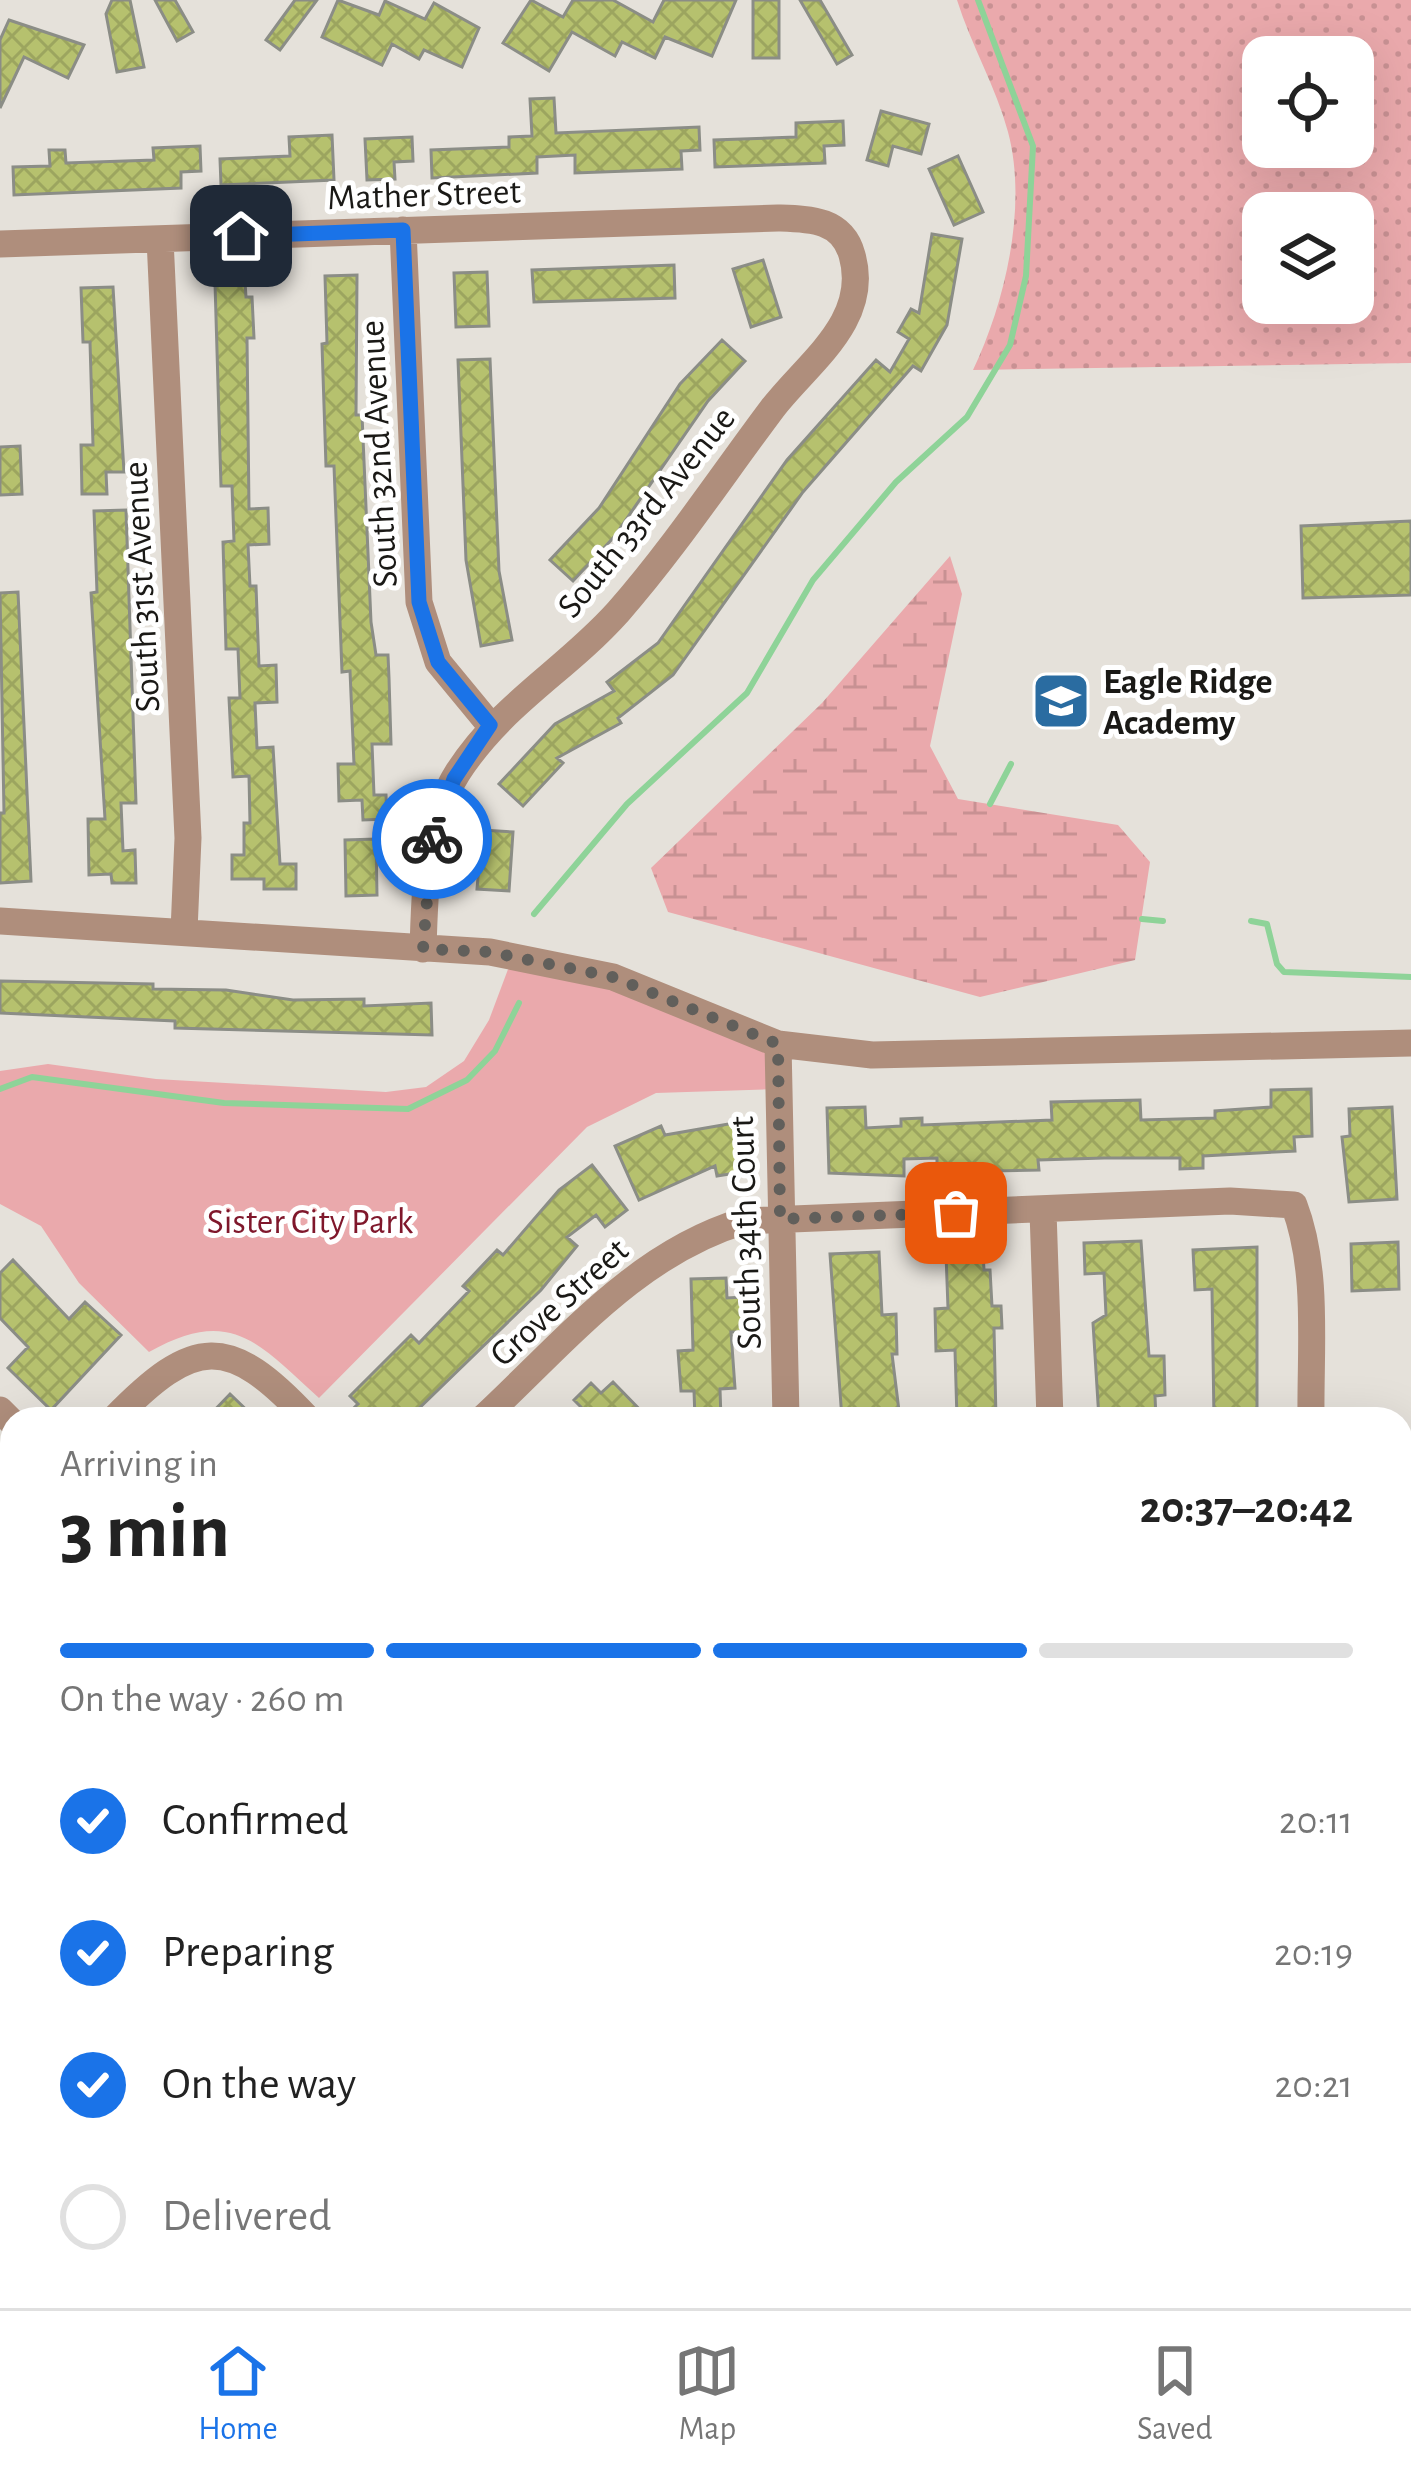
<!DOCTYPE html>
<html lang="en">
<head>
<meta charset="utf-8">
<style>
	body { margin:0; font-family:"Alegreya Sans",sans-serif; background:#f2f2f2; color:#222; height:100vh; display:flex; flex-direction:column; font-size:45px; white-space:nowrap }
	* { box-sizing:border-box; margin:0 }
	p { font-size:39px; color:#767676 }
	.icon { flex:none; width:66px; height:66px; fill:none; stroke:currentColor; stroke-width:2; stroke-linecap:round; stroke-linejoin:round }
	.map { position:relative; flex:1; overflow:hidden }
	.side { position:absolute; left:0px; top:1407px; width:1413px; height:903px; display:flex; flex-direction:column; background:#fff; border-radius:36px 36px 0 0; box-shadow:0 12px 48px #0002 }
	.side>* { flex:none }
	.tools { position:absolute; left:1242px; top:36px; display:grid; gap:24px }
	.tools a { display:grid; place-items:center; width:132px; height:132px; border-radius:24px; background:#fff; box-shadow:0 12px 48px #0002; font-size:60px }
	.pin { position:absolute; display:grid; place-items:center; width:102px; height:102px; color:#fff; margin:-51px; border-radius:24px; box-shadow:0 6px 18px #0006 }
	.courier { position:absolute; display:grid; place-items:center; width:120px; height:120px; margin:-60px; border:9px solid #1a73e8; border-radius:50%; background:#fff; color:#222; box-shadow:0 3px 15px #0007 }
	.overview em { font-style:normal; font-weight:700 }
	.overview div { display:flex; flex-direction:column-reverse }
	.overview { display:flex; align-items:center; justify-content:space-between; height:204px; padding:0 60px }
	h1 { font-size:78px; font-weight:700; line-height:90px }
	.bar { display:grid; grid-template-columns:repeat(4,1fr); gap:18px 12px; align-content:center; height:144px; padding:0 60px }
	.bar i { height:15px; border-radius:9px; background:#e0e0e0 }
	.bar .selected { background:#1a73e8 }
	.bar p { grid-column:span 4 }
	ol { padding:0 60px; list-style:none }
	li { display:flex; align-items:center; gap:36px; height:132px }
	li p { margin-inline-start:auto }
	li .icon { padding:12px; border-radius:50%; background:#1a73e8; color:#fff; stroke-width:4 }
	li:last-child { color:#767676 }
	li i { width:66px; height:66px; border:6px solid #e0e0e0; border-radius:50% }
	.tabs { display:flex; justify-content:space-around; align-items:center; height:168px; border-top:3px solid #e0e0e0; background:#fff; font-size:33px; color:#767676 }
	.tabs a { display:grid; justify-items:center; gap:6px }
	.tabs .selected { color:#1a73e8 }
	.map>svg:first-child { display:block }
	.grass { fill:url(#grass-dots); fill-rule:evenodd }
	.wetland { fill:url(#wetland-marsh) }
	.park { fill:#eaa9ac }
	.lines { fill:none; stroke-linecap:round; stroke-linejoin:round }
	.stream { stroke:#8ed398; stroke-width:6 }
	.building { fill:url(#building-cross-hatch); stroke:#8b8d86; stroke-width:3 }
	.minor { stroke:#af8e7c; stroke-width:27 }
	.done { stroke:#615f5b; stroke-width:12; stroke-dasharray:0 21.6 }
	.route { stroke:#1a73e8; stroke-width:15 }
	.labels { text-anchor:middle; stroke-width:10; stroke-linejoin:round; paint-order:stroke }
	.street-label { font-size:36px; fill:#1a1916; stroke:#fff }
	.poi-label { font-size:36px; font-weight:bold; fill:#1a1916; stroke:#fff; text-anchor:start }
	.park-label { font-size:36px; fill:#7f172b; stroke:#fff }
</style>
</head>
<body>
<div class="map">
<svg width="1411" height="2308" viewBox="0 0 1411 2308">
	<defs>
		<pattern id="grass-dots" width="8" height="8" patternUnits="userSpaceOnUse" patternTransform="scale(3)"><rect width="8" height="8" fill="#eaa9ac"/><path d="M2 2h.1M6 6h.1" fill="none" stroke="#c89193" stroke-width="1.8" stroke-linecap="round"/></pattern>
		<pattern id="wetland-marsh" width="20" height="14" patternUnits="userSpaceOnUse" patternTransform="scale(3)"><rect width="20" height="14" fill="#eaa9ac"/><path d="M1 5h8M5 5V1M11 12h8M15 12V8" fill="none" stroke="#c89193"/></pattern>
		<pattern id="building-cross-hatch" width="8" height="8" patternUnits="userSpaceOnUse" patternTransform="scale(3)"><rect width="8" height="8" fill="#b6c16e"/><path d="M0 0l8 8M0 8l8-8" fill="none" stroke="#9ca55f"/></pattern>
	</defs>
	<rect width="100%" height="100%" fill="#e5e1da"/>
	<path class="grass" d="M957 0H1411V363L973 370C1005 303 1028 206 1008 132 996 87 971 45 957 0ZM1263 57H1353V147H1263ZM1263 213H1353V303H1263Z
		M0 1927 12 1938V2198L0 2201Z
		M76 2298H253L260 2308H67Z"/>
	<path class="wetland" d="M950 556 962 594 930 746 958 799 1118 825 1150 862 1135 960 980 997 668 912 651 868 822 703Z"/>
	<path class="park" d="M513 956 778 1044 776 1089 656 1093 587 1127 319 1398C259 1344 232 1305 149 1352L79 1283 41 1226 0 1204V1071L48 1064 156 1079 386 1092 426 1087 464 1061 489 1020Z"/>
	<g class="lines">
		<path class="stream" d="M990 804 1011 764
			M534 914 627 804 747 693 813 580 896 482 967 417 1010 345 1026 276 1033 146 978 0
			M1142 919 1163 921
			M1251 921 1267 924 1277 964 1284 972 1411 977
			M0 1089 32 1077 224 1103 408 1109 467 1080 495 1051 519 1003
			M0 1992 12 2003
			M67 2308 75 2298"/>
	</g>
	<path class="building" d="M112 0H130L144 67 117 72 106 14Z
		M155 0H175L193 32 177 41Z
		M295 0H317L280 50 266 40Z
		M338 0 379 15 385 1 425 19 434 3 479 28 462 67 424 50 419 59 392 44 382 65 322 37Z
		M531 0 563 17 573 0H613L653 22 664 0H736L712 56 665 37 655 58 622 42 615 56 572 32 549 71 503 43Z
		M753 0H779V58H753Z
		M800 0H820L852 55 837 64Z
		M9 20 84 45 68 78 24 57 0 108V40Z
		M554 98 556 133 699 127 700 150 681 151 682 169 575 173V155L537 157V173L432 178 431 150 509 147V137L532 136 530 99Z
		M881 111 929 124 921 154 893 146 888 166 867 160Z
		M843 121 844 145 824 146 825 163 715 167 714 140 796 137V123Z
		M332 135 334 180 221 185 220 159 290 156 289 137Z
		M412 137 413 161 394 162 395 179 367 180 365 139Z
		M200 146 201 171 181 172V188L14 195 13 167 50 166 49 150H65L66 163 154 160 153 148Z
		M958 156 983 212 954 225 929 169Z
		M932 234 962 239 947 325 921 371 913 366 803 492 673 675 618 718 621 723 557 758 563 763 523 806 499 784 555 724 614 691 607 682 658 643 787 460 876 360 890 372 909 339 898 332 911 309 919 313Z
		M763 260 781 317 751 327 733 269Z
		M674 265 675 298 534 302 532 270Z
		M487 272 489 326 456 327 454 273Z
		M357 275 356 415H362L371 622 376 655H388L389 678 391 744H372L374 795H386L387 819 363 820 362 800 339 801 338 764H354L350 671 342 672 334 466H326L322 344 327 343 325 276Z
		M245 282 246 297H252L254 338H247L249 509 268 508 269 544 248 545 250 586H256L259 666 276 665 277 702 255 703 257 748 273 747 280 864H296V889H264V879H232V855H244V823H250L249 776 233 777 229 698H240L238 649H226L223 542 234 541 232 486H221L215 283Z
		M113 287 124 472H106L107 494H82L81 445H93L90 342H83L81 288Z
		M722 340 745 361 708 401 614 537 573 581 550 560 599 508 680 384Z
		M490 359 499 571 512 640 481 646 466 560 458 360Z
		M20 446 22 494 0 495V447Z
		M126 510 136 803H121L123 851 135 850 136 883H112L111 874 89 875 88 819H105L91 593 97 592 94 511Z
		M1411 521V595L1303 598 1301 526Z
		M18 592 31 881 0 883V813H4L0 593Z
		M482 830 513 832 509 891 477 889Z
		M376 839 377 895 346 896 345 840Z
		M0 981 153 984V989L226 990 293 1000 364 999V1006L431 1003 432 1035 175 1028V1021L0 1013Z
		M1311 1089 1312 1136 1294 1137 1295 1151 1203 1156V1168L1180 1169V1158H1104L1038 1160 1039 1170 937 1172V1158L904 1159V1176L829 1173 827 1108 865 1107 866 1128 901 1126V1119L922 1118V1125L1052 1120 1051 1102 1092 1101 1140 1100 1141 1120 1215 1118V1111L1271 1107V1090Z
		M1392 1107 1397 1199 1349 1202 1342 1137 1350 1136 1349 1109Z
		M740 1122 748 1171 717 1176 715 1166 639 1200 615 1146 661 1126 665 1135Z
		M592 1165 627 1210 605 1227 596 1215 567 1237 577 1246 541 1290 408 1419H342L358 1404 350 1396 411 1335 419 1343 469 1291 463 1286 497 1250 503 1255 559 1190Z
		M1141 1241 1149 1356H1164L1165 1395 1155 1396 1156 1419H1099L1093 1323 1106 1315 1104 1273 1085 1274 1084 1243Z
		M1398 1242 1399 1289 1352 1291 1351 1244Z
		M1257 1247V1419H1214L1212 1289 1195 1290 1193 1250Z
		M879 1252 882 1315 896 1314 897 1354H892L900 1419H842L830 1254Z
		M983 1253 984 1270H990L992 1306H1001L1002 1328H994L996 1419H957L955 1350 936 1351 935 1309 948 1308 946 1254Z
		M13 1260 69 1319 85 1302 121 1335 51 1410 8 1368 28 1347 0 1318V1273Z
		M726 1278 727 1298 744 1297 746 1332H731L735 1388 720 1389 721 1419H695L694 1391H681L678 1351 693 1350 691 1279Z
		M613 1382 649 1419H593L574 1400 591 1383 601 1393Z
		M230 1394 256 1419H206Z"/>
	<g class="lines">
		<path class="minor" d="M403 230 419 602 438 662 490 725
			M160 239 188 838 184 931
			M0 244 778 218C810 219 842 219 852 255 871 321 807 363 772 409 721 477 674 548 618 612 564 672 504 702 458 772 425 824 425 889 423 949
			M0 921 490 952 613 977 778 1044 872 1055 1411 1043
			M778 1044 786 1419
			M1043 1211 1050 1419
			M0 1410 12 1422
			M114 1419C194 1337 228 1333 308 1419
			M482 1419C563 1344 636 1253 744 1221L1230 1201 1294 1205C1319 1270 1310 1350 1311 1419
			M0 1536 12 1523
			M0 1726 12 1738
			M0 2201 12 2198
			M536 2298 546 2308
			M1343 2298 1344 2308
			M331 2308 342 2298"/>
	</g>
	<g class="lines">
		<path class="done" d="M432 839 423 949 490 952 613 977 778 1044 780 1219 956 1213"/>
		<path class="route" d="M241 236 403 230 419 602 438 662 490 725 454 779 432 839"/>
	</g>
	<defs>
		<g id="school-square" transform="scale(3)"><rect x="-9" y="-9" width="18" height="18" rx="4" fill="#2a6ca1" stroke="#fff"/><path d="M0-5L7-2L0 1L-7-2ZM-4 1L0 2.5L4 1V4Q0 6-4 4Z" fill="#fff"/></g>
	</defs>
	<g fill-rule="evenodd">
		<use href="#school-square" x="1061" y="701"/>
	</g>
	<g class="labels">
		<g class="street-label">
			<text transform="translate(424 193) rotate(-2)" y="13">Mather Street</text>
			<text transform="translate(377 454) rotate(-93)" y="13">South 32nd Avenue</text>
			<text transform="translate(645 511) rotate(-51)" y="13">South 33rd Avenue</text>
			<text transform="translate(140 587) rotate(-93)" y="13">South 31st Avenue</text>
			<text transform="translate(744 1233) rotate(-92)" y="13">South 34th Court</text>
			<text transform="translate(558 1301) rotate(-42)" y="13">Grove Street</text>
		</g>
		<g class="poi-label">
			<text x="1103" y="693">Eagle Ridge<tspan x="1103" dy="41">Academy</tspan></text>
		</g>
		<g class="park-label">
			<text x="310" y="1233">Sister City Park</text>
		</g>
	</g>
</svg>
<div class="tools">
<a><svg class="icon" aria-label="locate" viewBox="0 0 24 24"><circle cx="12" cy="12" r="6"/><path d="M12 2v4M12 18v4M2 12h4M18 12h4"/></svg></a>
<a><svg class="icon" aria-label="layers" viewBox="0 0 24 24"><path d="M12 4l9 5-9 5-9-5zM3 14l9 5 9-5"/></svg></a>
</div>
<div class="pin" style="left:956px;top:1213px;background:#ea580c"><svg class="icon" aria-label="bag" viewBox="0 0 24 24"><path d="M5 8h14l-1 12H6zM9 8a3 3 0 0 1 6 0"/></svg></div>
<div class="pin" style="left:241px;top:236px;background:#1f2937"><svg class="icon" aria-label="home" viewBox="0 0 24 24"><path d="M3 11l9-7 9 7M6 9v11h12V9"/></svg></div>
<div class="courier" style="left:432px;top:839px"><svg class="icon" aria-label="bike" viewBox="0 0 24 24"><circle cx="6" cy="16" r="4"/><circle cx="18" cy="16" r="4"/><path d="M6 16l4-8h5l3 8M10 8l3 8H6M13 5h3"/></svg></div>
<section class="side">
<div class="overview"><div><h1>3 min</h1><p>Arriving in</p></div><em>20:37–20:42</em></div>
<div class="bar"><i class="selected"></i><i class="selected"></i><i class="selected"></i><i></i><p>On the way · 260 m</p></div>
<ol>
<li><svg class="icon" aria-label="check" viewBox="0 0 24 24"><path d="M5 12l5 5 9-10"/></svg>Confirmed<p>20:11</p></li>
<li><svg class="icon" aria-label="check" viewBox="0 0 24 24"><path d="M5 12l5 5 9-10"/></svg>Preparing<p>20:19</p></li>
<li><svg class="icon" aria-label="check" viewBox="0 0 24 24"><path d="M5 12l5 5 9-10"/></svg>On the way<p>20:21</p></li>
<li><i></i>Delivered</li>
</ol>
</section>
</div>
<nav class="tabs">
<a class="selected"><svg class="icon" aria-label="home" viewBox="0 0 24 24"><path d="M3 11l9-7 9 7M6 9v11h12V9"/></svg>Home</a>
<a><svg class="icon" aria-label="map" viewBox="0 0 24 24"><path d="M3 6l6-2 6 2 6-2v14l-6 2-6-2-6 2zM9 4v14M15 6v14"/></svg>Map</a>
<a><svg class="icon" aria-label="saved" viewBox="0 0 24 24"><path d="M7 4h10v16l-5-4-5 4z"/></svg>Saved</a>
</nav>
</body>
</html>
